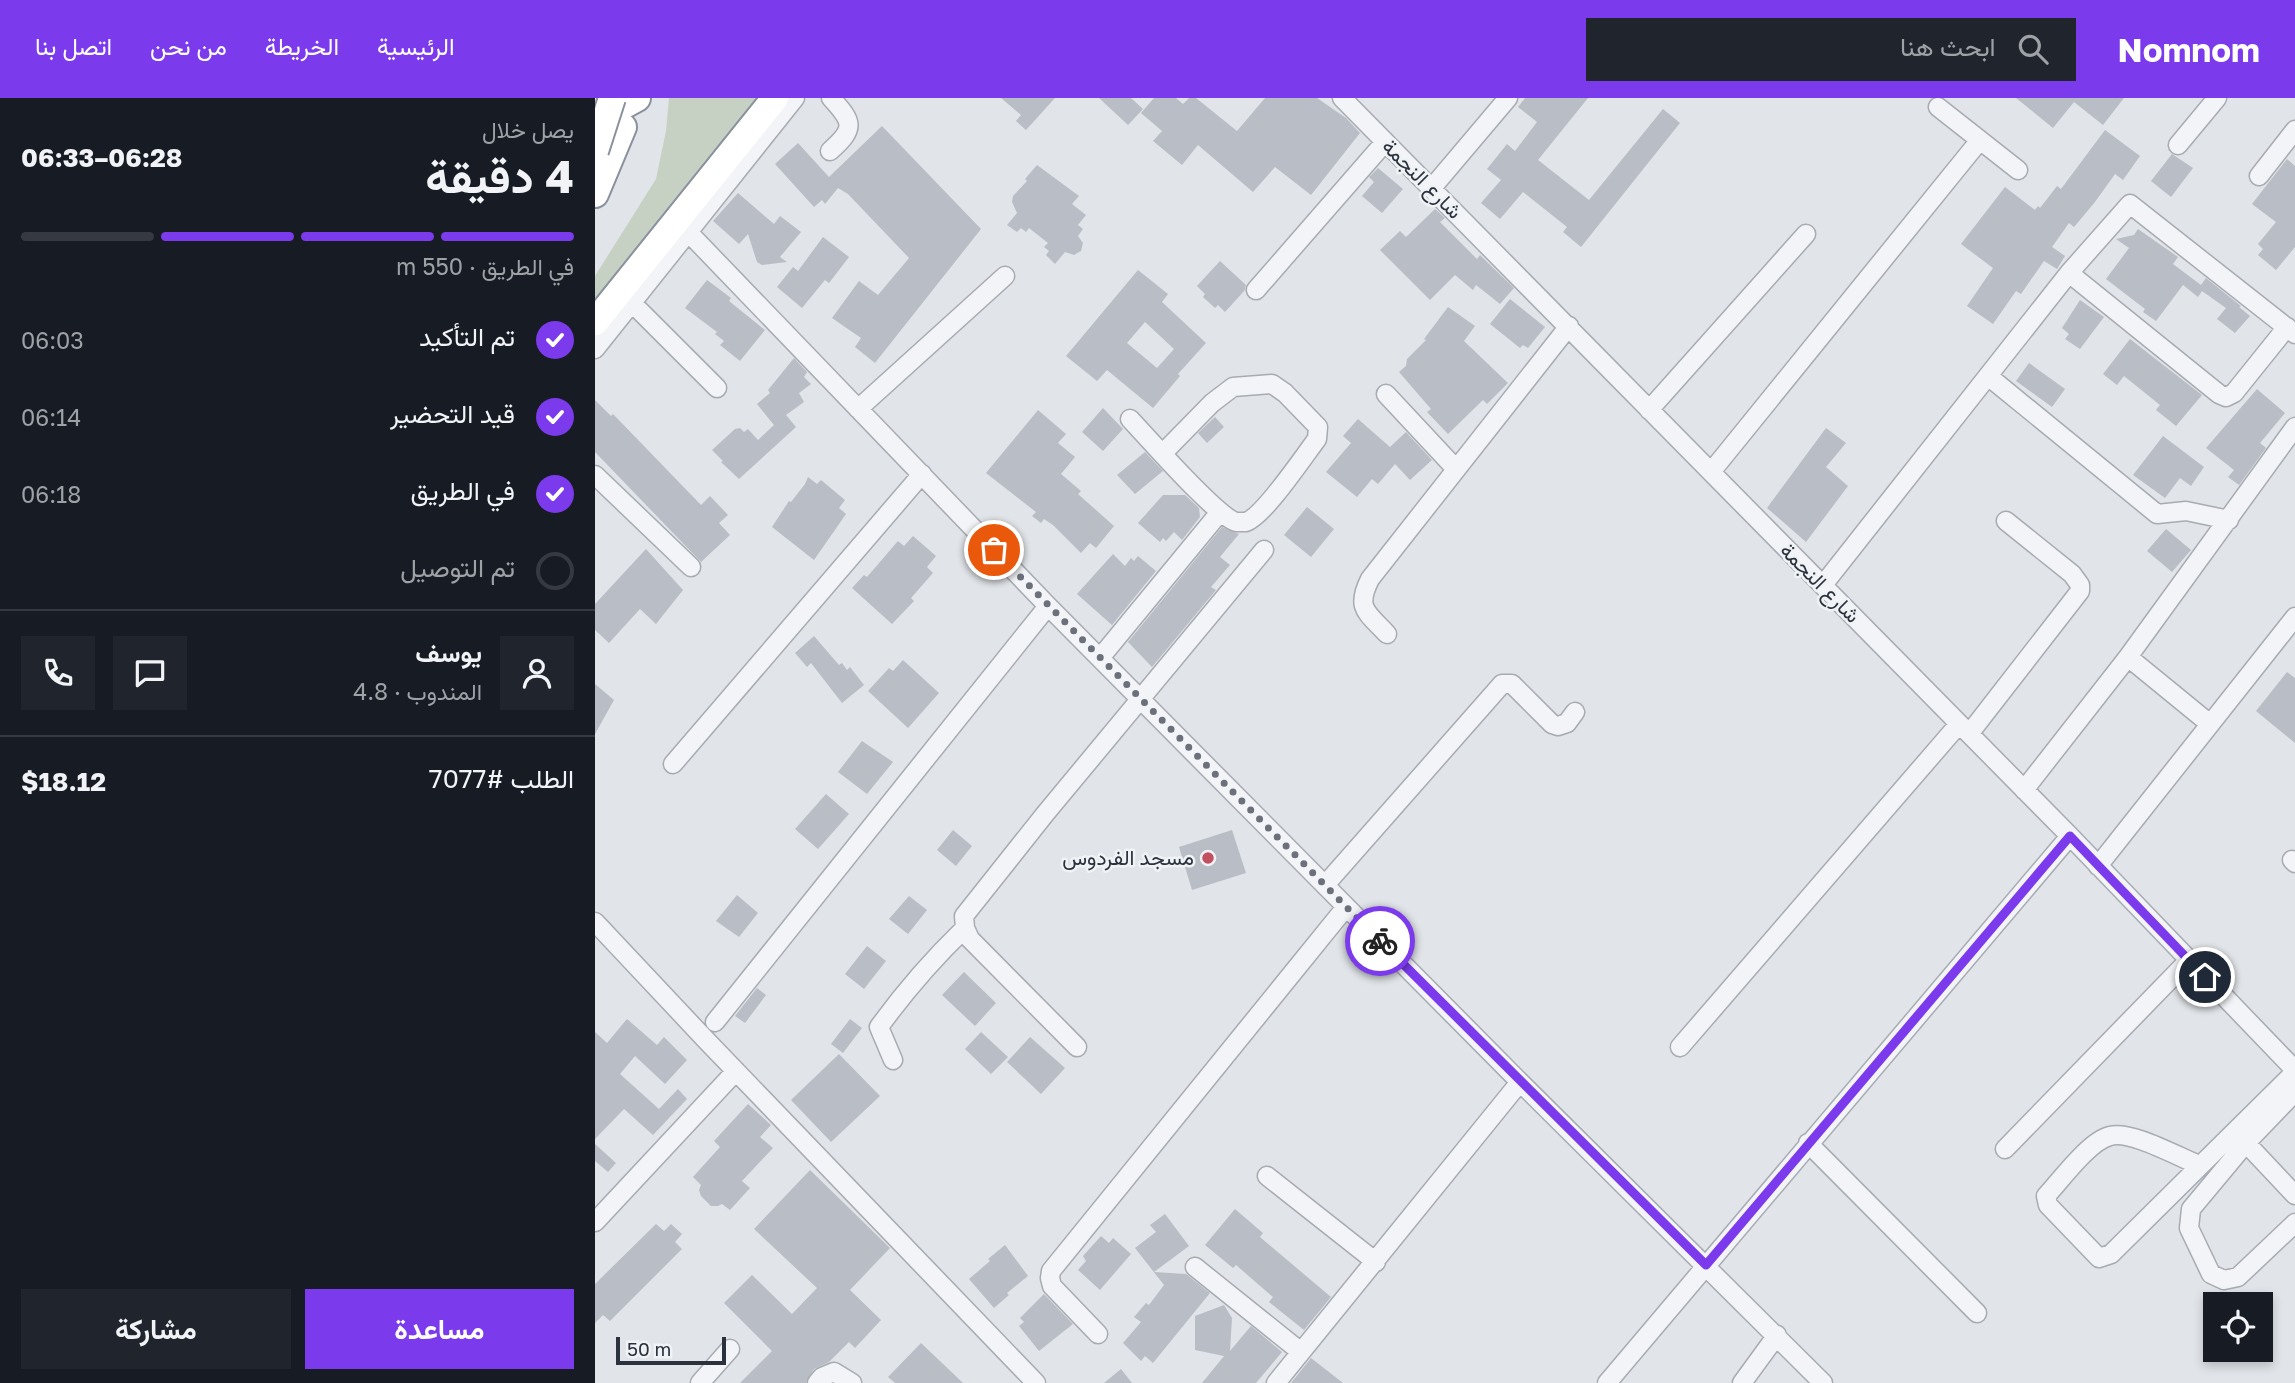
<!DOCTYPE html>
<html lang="ar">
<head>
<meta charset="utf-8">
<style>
	body { margin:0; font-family:"Golos Text",Vazirmatn,sans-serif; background:#20242c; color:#f1f3f6; direction:rtl; height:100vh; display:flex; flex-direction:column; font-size:26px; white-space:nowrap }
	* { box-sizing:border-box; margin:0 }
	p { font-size:23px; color:#9ea1a6 }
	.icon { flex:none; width:38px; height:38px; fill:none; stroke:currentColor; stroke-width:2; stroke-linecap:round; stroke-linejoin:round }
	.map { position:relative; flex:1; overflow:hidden; direction:ltr }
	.sheet { display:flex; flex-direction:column; background:#171b24; width:595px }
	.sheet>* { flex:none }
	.fabs { position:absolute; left:1608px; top:1194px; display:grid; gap:14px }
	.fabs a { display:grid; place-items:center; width:70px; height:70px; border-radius:0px; background:#171b24; box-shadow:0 4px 10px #0003; font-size:35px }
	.scale { position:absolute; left:21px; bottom:18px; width:110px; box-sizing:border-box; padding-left:7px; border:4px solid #2b323e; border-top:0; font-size:19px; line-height:24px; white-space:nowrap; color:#2b323e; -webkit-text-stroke:5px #f0f3f6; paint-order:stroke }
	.pin { position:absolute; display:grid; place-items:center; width:60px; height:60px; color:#fff; margin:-30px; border:4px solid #fff; border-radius:50%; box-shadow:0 2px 7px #0007 }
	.courier { position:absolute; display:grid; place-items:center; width:70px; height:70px; margin:-35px; border:5px solid #7c3aed; border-radius:50%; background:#fff; color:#222; box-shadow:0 2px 9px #0007 }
	.overview em { font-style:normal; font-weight:700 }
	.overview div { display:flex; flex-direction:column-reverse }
	.overview { display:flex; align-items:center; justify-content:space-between; height:119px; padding:0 21px }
	h1 { font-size:46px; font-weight:700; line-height:52px }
	.bar { display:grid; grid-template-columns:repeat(4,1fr); gap:10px 7px; align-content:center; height:84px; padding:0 21px }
	.bar i { height:9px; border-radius:5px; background:#363941 }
	.bar .on { background:#7c3aed }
	.bar p { grid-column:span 4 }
	.line { display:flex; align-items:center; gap:18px; padding:0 21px; border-top:2px solid #363941 }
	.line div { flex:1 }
	.round { display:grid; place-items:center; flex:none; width:74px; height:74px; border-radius:0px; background:#20242c }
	ol { padding:0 21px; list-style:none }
	li { display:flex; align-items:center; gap:21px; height:77px }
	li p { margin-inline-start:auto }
	li .icon { padding:7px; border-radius:50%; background:#7c3aed; color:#fff; stroke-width:4 }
	li:last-child { color:#9ea1a6 }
	li i { width:38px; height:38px; border:4px solid #363941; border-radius:50% }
	.cta { display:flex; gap:14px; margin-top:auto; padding:14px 21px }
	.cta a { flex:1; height:80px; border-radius:0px; background:#7c3aed; color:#fff; font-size:28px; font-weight:700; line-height:80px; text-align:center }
	.cta a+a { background:#20242c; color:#f1f3f6 }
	header { display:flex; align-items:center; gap:42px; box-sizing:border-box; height:98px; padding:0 35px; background:#7c3aed; color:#fff }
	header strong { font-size:33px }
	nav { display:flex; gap:38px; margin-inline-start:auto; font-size:24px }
	.search { width:490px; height:63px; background:#20242c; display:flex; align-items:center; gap:18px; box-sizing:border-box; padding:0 24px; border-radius:0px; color:#9ea1a6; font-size:26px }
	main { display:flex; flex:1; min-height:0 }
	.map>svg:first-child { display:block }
	.green { fill:#c6d1c3 }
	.building { fill:#b9bdc5; fill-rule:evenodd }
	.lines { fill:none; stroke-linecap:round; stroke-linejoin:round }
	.minor-casing { stroke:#a7abb2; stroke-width:21 }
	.highway-casing { stroke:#8a919e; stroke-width:30 }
	.minor { stroke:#f3f4f7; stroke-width:18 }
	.highway { stroke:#fff; stroke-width:26 }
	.highway-bridge-casing { stroke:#8a919e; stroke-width:30; stroke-linecap:butt }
	.highway-bridge { stroke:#fff; stroke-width:26 }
	.done { stroke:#6b707a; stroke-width:7; stroke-dasharray:0 12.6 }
	.route { stroke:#7c3aed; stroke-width:9 }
	.poi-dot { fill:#c25160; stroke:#f0f3f6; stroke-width:2.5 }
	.labels { text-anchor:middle; stroke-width:5; stroke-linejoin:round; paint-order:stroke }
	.street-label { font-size:21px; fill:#2b323e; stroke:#f0f3f6 }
	.poi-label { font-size:21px; fill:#2b323e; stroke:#f0f3f6; text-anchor:end }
</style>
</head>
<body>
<header>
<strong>Nomnom</strong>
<div class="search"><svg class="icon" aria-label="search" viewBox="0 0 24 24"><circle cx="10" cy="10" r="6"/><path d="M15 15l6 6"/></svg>ابحث هنا</div>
<nav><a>الرئيسية</a><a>الخريطة</a><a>من نحن</a><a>اتصل بنا</a></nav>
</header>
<main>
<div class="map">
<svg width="1700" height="1285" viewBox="0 0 1700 1285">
	<rect width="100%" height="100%" fill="#e1e4e8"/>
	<path class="green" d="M74 0H168L0 209V178L61 81 71 33Z"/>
	<path class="building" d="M406 0H460L431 32 421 23 426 17Z
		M504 0H536L548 11 533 27Z
		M559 0H581L588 6 594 0H601L642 33 670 0H722L751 20 765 35 716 97 680 69 658 94 603 47 587 67 558 43 567 33 546 15Z
		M930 0H993L943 62 994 102 1068 11 1085 25 986 149 968 134 972 129 928 94 905 121 886 105 906 82 892 71 912 46 920 53 942 24 923 9Z
		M1421 0H1529L1508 27 1479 4 1458 30Z
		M287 28 386 131 280 265 260 249 266 240 237 220 264 183 283 197 314 160 253 96 243 90 230 106 227 102 219 109 180 66 203 45 234 79Z
		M1510 32 1545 58 1528 82 1520 76 1500 104 1479 129 1474 125 1457 149 1470 158 1462 171 1449 163 1426 196 1421 193 1398 226 1372 208 1398 170 1366 146 1410 89 1440 112 1443 108 1445 110 1462 88 1466 91Z
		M1577 56 1598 70 1576 99 1556 83Z
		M1692 61 1700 68V149L1681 172 1663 157 1668 151 1663 146 1681 124 1657 106Z
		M442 67 484 98 477 106 491 117 483 127 488 131 483 138 488 145 486 153 479 157 470 154 460 166 451 157 454 153 449 149 453 145 434 130 431 134 426 130 422 134 412 127 422 115 417 104 418 98 432 83 430 81Z
		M783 70 808 91 787 115 767 98 779 84 774 79Z
		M143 95 179 126 185 118 206 134 185 159 192 164 167 167 162 164 153 136 144 146 118 123Z
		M840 111 850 120 845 124 882 161 885 157 919 190 905 206 881 187 878 192 860 177 835 202 785 152 805 133 811 139Z
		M1543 131 1583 159 1578 166 1606 187 1611 180 1646 208 1644 209 1655 218 1640 235 1622 221 1631 210 1607 193 1603 199 1588 187 1561 223 1548 214 1550 211 1511 181 1534 150 1521 141 1539 137Z
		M228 139 254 159 234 185 230 182 207 210 182 189 198 169 203 173Z
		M625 163 651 187 650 192 630 214 623 207 620 210 608 199 610 196 602 188Z
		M543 172 573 196 567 204 611 245 583 276 585 278 558 310 512 272 502 283 471 258ZM550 224 579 251 562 270 532 245Z
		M112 182 136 200 134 203 170 232 145 263 125 247 129 243 120 236 122 234 90 210Z
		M915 201 950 229 933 250 928 247 925 250 895 226Z
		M1485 202 1509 219 1485 251 1470 241 1474 236 1467 230Z
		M853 209 880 228 869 243 913 285 892 306 888 302 853 336 832 314 836 311 804 274 811 268 812 261 831 242 829 241Z
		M1535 241 1607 297 1581 328 1561 312 1565 307 1529 278 1522 287 1508 276Z
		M199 260 212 274 209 279 216 286 204 295 209 304 191 317 201 329 144 381 126 364 128 363 117 352 140 331 145 330 149 334 153 331 163 342 179 327 162 306 175 295 173 292Z
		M1434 265 1470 291 1457 309 1421 283Z
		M1662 291 1690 315 1665 345 1671 350 1644 387 1633 379 1639 372 1611 350Z
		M0 302 16 318 18 316 106 407 115 398 133 417 124 425 135 437 106 464 0 354Z
		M508 310 528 331 508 353 487 334Z
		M443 312 471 336 463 345 480 359 466 376 486 393 483 396 519 428 501 450 495 445 486 455 458 427 449 421 446 425 437 418 441 414 391 375Z
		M620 319 629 329 612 345 603 335Z
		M763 321 795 349 811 334 837 362 815 382 800 366 783 386 777 381 762 399 731 374 756 345 748 338Z
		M1231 330 1251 345 1231 369 1253 388 1211 444 1172 410Z
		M1568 338 1609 369 1596 388 1585 380 1570 400 1538 377Z
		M550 354 568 373 540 396 522 377Z
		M213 379 222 386 226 382 250 402 244 410 251 416 219 462 177 429 194 403 196 404 210 386Z
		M568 397H590L604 410 605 419 587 442 579 434 571 443 568 440 565 444 543 425Z
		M712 409 739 431 716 459 689 437Z
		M627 429 644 436 625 459 635 467 616 489 621 492 557 569 533 544Z
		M1571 431 1596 452 1577 474 1552 453Z
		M318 438 341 458 332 469 338 475 316 500 319 503 297 526 257 490 269 477 272 479 303 443 309 448Z
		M51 451 88 492 61 526 45 511 14 545 0 532V506Z
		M518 456 530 468 536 460 539 463 543 458 561 473 517 527 482 496Z
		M219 538 244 567 247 565 252 572 255 569 269 587 247 605 216 565 212 569 200 555Z
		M308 562 344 595 313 630 273 593 294 570 298 573Z
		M1692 574 1700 580V645L1661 613Z
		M0 586 19 602 0 636Z
		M267 643 298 664 272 696 243 674Z
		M231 696 254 716 223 751 200 731Z
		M358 732 377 748 361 768 342 752Z
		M637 732 651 775 597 792 584 749Z
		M142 797 163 815 144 839 121 823Z
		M314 798 332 812 313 836 294 821Z
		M272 848 291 863 269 891 250 876Z
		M369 874 401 905 380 928 347 897Z
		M162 890 171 897 150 925 140 918Z
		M32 921 62 947 69 939 92 962 70 986 40 958 25 976 64 1011 83 991 92 1001 58 1037 29 1011 0 1041V934L12 945Z
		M255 921 267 930 248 955 236 946Z
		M386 934 413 959 396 976 370 951Z
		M435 939 470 970 446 996 412 964Z
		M244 956 285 998 236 1044 196 1002Z
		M153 1006 176 1027 165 1039 178 1050 147 1083 155 1090 135 1112 127 1106 123 1108H116L106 1098 104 1092 106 1087 98 1079 125 1049 119 1043Z
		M0 1046 21 1065 13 1074 0 1063Z
		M215 1072 295 1150 255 1192 286 1222 260 1250 254 1244 234 1264 219 1271 211 1285H145L177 1253 129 1205 157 1177 197 1216 222 1190 159 1131Z
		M640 1111 668 1135 665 1139 736 1199 709 1232 674 1204 678 1199 641 1167 638 1170 610 1147Z
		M570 1116 594 1148 559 1174 591 1176 615 1195 558 1265 550 1258 546 1263 528 1245 546 1224 539 1219 551 1205 554 1207 569 1187 540 1150 561 1134 555 1127Z
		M61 1126 69 1133 76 1126 87 1136 80 1144 87 1151 15 1223 8 1217 0 1225V1186Z
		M506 1138 514 1145 518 1140 536 1156 505 1192 483 1172 491 1163 488 1158Z
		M410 1147 433 1178 412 1195 414 1197 399 1210 374 1181 395 1163 393 1161Z
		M449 1196 478 1226 444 1253 424 1228 429 1224 425 1220Z
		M629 1207 637 1220 635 1253 656 1228 687 1254 661 1285H607L629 1258 600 1252V1218Z
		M326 1245 368 1285H300L293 1279Z
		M716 1260 748 1285H696Z
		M526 1271 537 1285H509Z"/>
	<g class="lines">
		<g class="minor-casing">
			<path id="minor" d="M747 0 1475 738 1700 972
				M1343 9 1423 72
				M1583 47 1622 0
				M235 53C261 30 258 24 236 0
				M1664 78 1700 32
				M836 91 913 0
				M94 135 453 508 925 984 1228 1285
				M1474 175 1624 296 1631 299 1639 295 1692 229
				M661 192 790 44
				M37 205 122 290
				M0 251 200 0
				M1393 278 1562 416 1591 413 1634 422
				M791 296 861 371
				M263 311 410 178
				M1054 312 1211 136
				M535 321C553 340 621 418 641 424 642 424 650 424 651 424 669 418 709 358 722 341L723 329 690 295 677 286 638 289 617 305 568 355
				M1116 374 1385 42
				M0 377 96 469
				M1228 487 1474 175 1535 106 1700 236
				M792 536C772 514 760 511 775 481L974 228
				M1533 559 1615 626
				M505 560 625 414
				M1374 636 1485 493V487L1477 476 1411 423
				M78 666 327 376
				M1429 692 1533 559 1700 329
				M1697 762 1700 765
				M1503 768 1700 519
				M730 787 907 586H917L957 626 963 628 972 625 980 614
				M0 824 110 941 441 1285
				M120 924 453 508
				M482 949 375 841 370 830 369 818 450 716 669 452
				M1085 949 1364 626
				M298 962 284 929C310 893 338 861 370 830
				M1700 994 1651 1045 1596 1111 1594 1130 1616 1176 1629 1182 1643 1179 1700 1125
				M1213 1045 1382 1215
				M1651 1045 1700 1097
				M1410 1051 1594 862
				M1604 1067C1583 1059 1536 1032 1515 1038 1494 1043 1466 1082 1451 1098L1453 1107 1504 1160 1516 1156 1700 974
				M672 1078 781 1164
				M0 1124 141 973
				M600 1169 706 1254
				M503 1236 457 1188 455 1180 456 1173 751 809
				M105 1285 135 1251
				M222 1285 227 1279 239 1274 257 1285
				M681 1285 925 984
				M1012 1285 1475 738
				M1147 1285 1182 1237"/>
		</g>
		<g class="highway-casing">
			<path id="highway" d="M0 23 42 0
				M0 96 28 29
				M0 224 180 0"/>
		</g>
		<use href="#minor" class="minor"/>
		<use href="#highway" class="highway"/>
		<g class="highway-bridge-casing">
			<path id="highway-bridge" d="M0 53 17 0"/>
		</g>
		<use href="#highway-bridge" class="highway-bridge"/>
	</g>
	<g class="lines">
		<path class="done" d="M399 452 785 843"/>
		<path class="route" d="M785 843 1111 1167 1475 738 1610 879"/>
	</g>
	<circle class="poi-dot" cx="613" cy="760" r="7"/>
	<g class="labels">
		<g class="street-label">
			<text transform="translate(827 81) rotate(45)" y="7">شارع النجمة</text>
			<text transform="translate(1225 485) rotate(45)" y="7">شارع النجمة</text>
		</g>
		<g class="poi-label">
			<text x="599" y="767">مسجد الفردوس</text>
		</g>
	</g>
</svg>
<div class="fabs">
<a><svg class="icon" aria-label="locate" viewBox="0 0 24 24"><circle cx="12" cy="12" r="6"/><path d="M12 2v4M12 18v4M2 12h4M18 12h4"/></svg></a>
</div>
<div class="scale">50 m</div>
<div class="pin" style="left:399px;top:452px;background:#ea580c"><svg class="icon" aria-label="bag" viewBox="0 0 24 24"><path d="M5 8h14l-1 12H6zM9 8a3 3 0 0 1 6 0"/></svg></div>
<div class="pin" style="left:1610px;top:879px;background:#1f2937"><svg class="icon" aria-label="home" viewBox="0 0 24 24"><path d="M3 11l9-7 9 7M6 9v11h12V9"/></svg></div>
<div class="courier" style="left:785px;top:843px"><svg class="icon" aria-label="bike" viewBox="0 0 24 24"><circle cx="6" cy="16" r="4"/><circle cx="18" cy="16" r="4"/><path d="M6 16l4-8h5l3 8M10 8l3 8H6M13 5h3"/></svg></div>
</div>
<section class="sheet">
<div class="overview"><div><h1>4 دقيقة</h1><p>يصل خلال</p></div><em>06:28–06:33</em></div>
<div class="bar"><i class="on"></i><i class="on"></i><i class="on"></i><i></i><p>في الطريق · 550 m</p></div>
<ol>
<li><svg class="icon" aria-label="check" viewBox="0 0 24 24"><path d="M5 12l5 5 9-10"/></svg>تم التأكيد<p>06:03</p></li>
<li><svg class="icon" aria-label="check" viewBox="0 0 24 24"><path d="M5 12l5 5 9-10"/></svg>قيد التحضير<p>06:14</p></li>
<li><svg class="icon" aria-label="check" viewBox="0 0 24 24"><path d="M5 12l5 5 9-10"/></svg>في الطريق<p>06:18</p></li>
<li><i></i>تم التوصيل</li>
</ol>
<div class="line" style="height:126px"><a class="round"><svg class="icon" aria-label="person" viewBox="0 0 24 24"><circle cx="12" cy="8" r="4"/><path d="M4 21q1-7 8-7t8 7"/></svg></a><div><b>يوسف</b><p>المندوب · 4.8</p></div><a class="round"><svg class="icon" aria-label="chat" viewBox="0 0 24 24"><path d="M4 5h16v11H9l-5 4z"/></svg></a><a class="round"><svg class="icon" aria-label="phone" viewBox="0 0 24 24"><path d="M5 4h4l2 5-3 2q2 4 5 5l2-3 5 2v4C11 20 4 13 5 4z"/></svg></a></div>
<div class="line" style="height:91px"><div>الطلب #7077</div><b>$18.12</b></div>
<div class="cta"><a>مساعدة</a><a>مشاركة</a></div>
</section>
</main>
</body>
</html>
